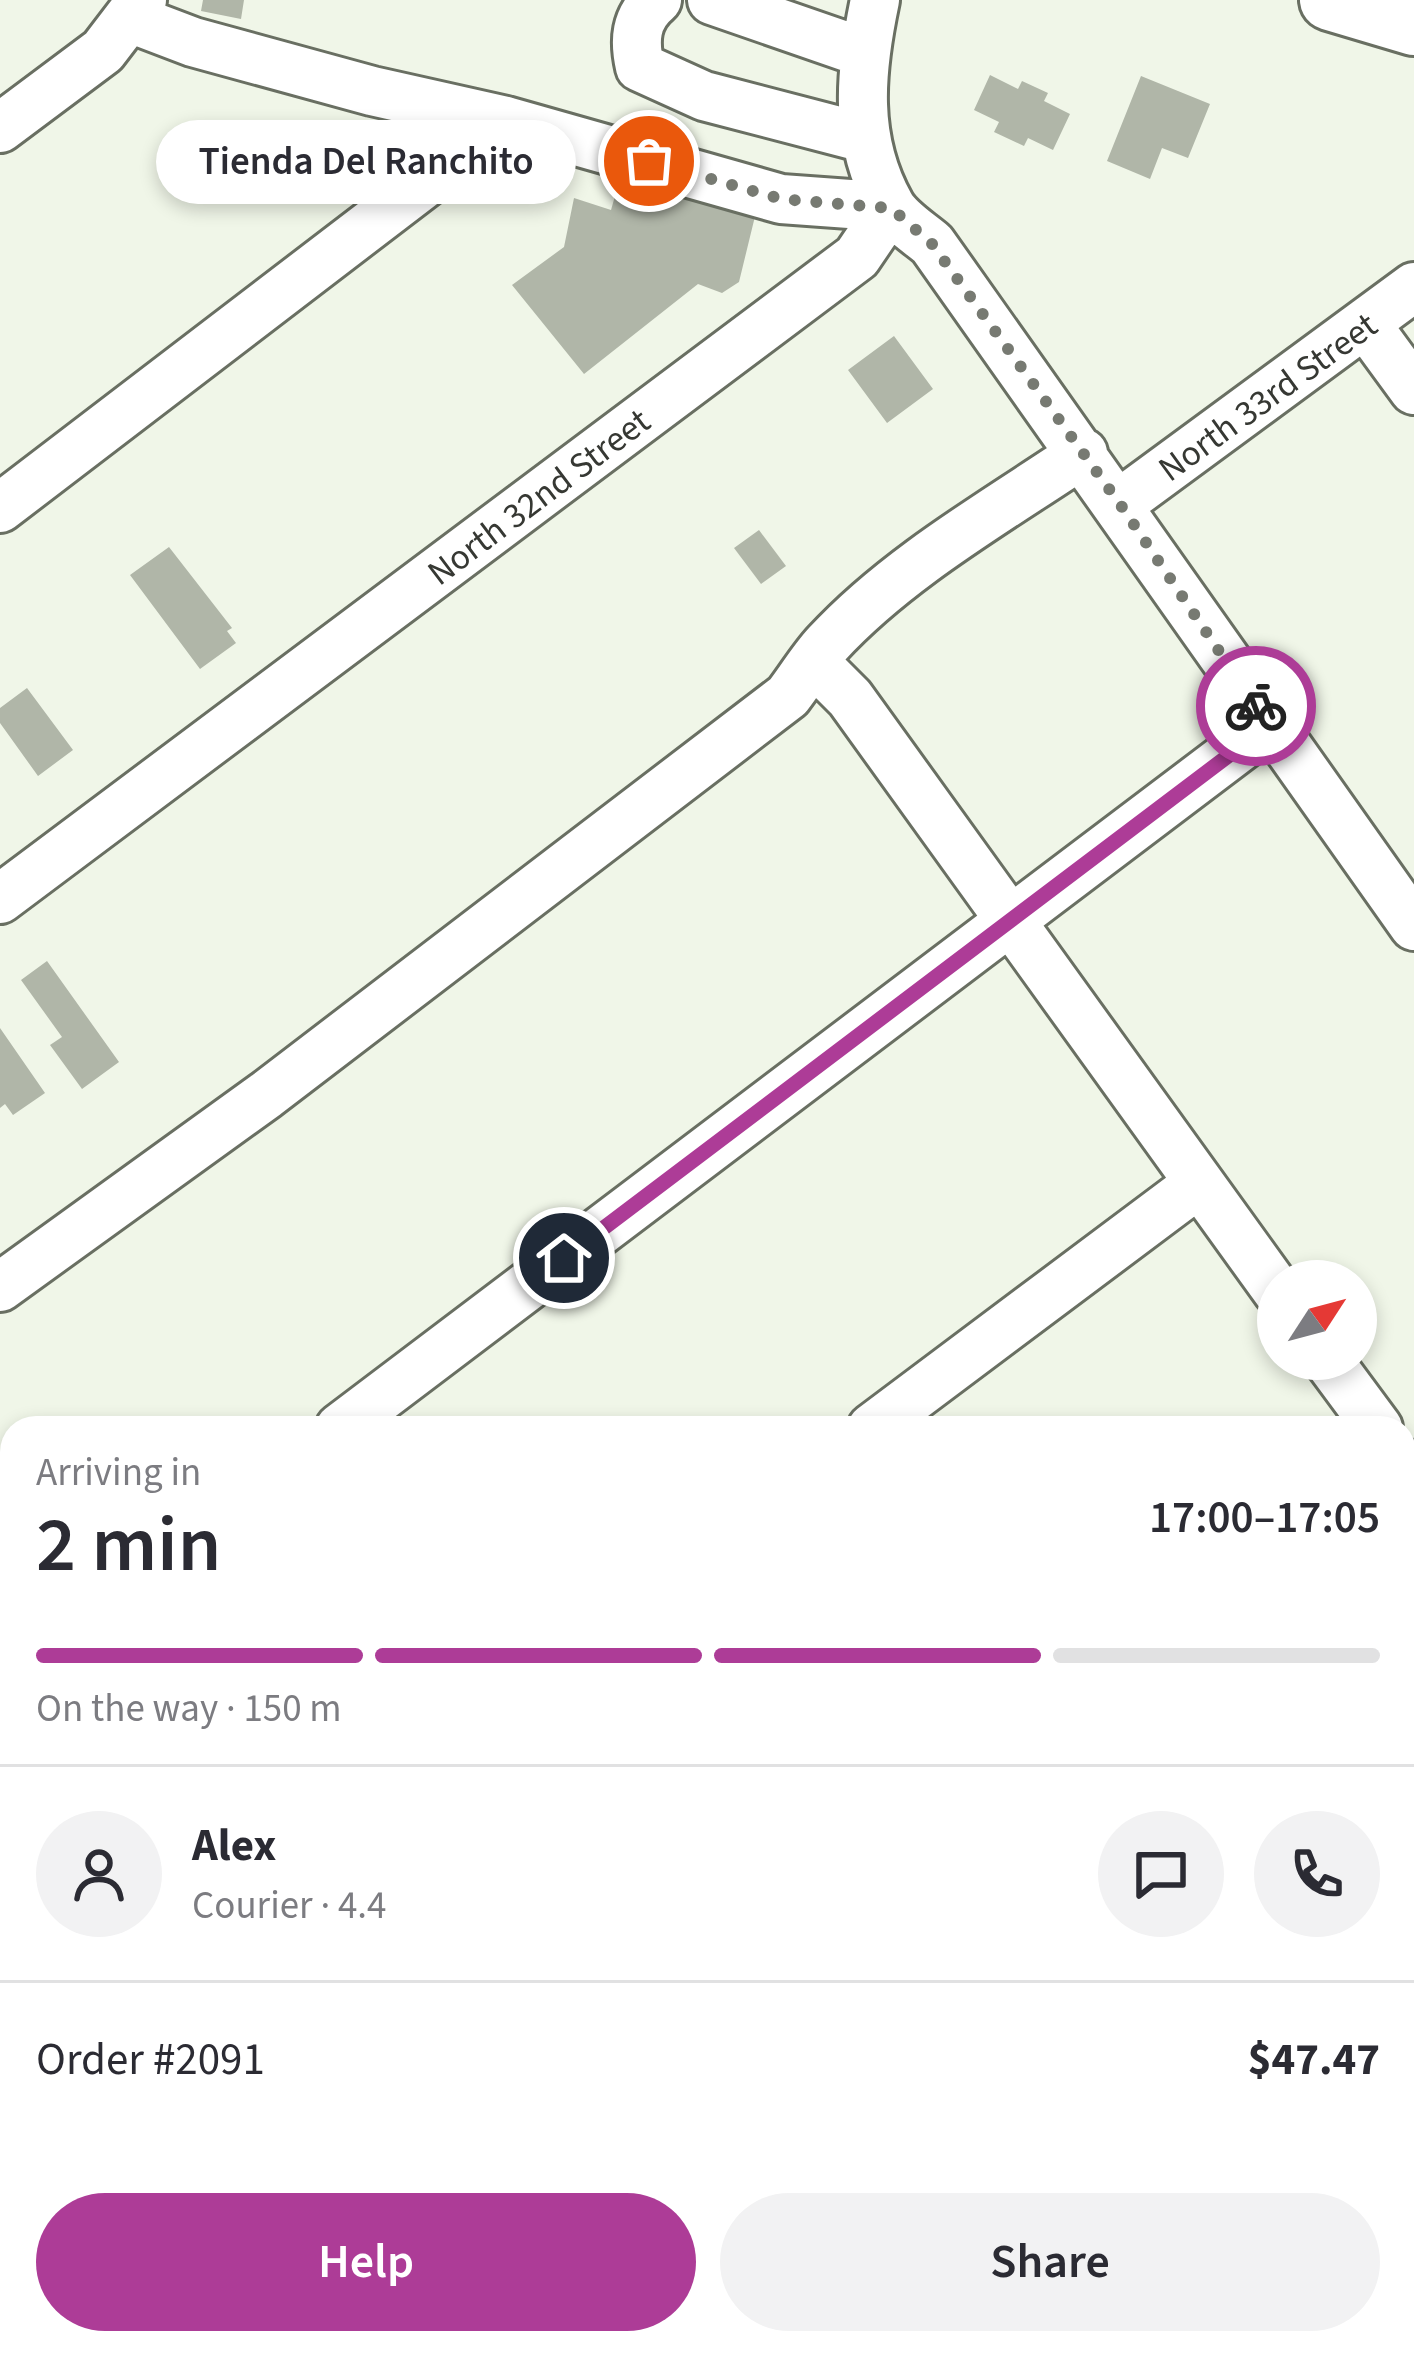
<!DOCTYPE html>
<html lang="en">
<head>
<meta charset="utf-8">
<style>
	body { margin:0; font-family:"Source Sans 3",sans-serif; background:#f2f2f3; color:#2b2b33; height:100vh; display:flex; flex-direction:column; font-size:45px; white-space:nowrap }
	* { box-sizing:border-box; margin:0 }
	p { font-size:39px; color:#7c7c81 }
	.icon { flex:none; width:66px; height:66px; fill:none; stroke:currentColor; stroke-width:2; stroke-linecap:round; stroke-linejoin:round }
	.map { position:relative; flex:1; overflow:hidden }
	.side { position:absolute; left:0px; top:1416px; width:1416px; height:939px; display:flex; flex-direction:column; background:#fff; border-radius:36px 36px 0 0; box-shadow:0 6px 18px #0003 }
	.side>* { flex:none }
	.needle { width:78px; rotate:54deg }
	.fabs { position:absolute; left:1257px; top:1260px; display:grid; gap:24px }
	.fabs a { display:grid; place-items:center; width:120px; height:120px; border-radius:50%; background:#fff; box-shadow:0 6px 18px #0003; font-size:60px }
	.pin { position:absolute; display:grid; place-items:center; width:102px; height:102px; color:#fff; margin:-51px; border:6px solid #fff; border-radius:50%; box-shadow:0 3px 12px #0007 }
	.courier { position:absolute; display:grid; place-items:center; width:120px; height:120px; margin:-60px; border:9px solid #ad3c97; border-radius:50%; background:#fff; color:#222; box-shadow:0 3px 15px #0007 }
	.bubble { position:absolute; height:84px; border-radius:42px; background:#fff; box-shadow:0 6px 18px #0003; font-size:39px; font-weight:600; line-height:84px; text-align:center }
	.headline em { font-style:normal; font-weight:600 }
	.headline div { display:flex; flex-direction:column-reverse }
	.headline { display:flex; align-items:center; justify-content:space-between; height:204px; padding:0 36px }
	h1 { font-size:78px; font-weight:600; line-height:90px }
	.bar { display:grid; grid-template-columns:repeat(4,1fr); gap:18px 12px; align-content:center; height:144px; padding:0 36px }
	.bar i { height:15px; border-radius:9px; background:#e1e1e2 }
	.bar .on { background:#ad3c97 }
	.bar p { grid-column:span 4 }
	.line { display:flex; align-items:center; gap:30px; padding:0 36px; border-top:3px solid #e1e1e2 }
	.line div { flex:1 }
	.round { display:grid; place-items:center; flex:none; width:126px; height:126px; border-radius:63px; background:#f2f2f3 }
	.primary-button { display:flex; gap:24px; margin-top:auto; padding:24px 36px }
	.primary-button a { flex:1; height:138px; border-radius:72px; background:#ad3c97; color:#fff; font-size:48px; font-weight:600; line-height:138px; text-align:center }
	.primary-button a+a { background:#f2f2f3; color:#2b2b33 }
	.map>svg:first-child { display:block }
	.building { fill:#b0b6a8 }
	.lines { fill:none; stroke-linecap:round; stroke-linejoin:round }
	.minor-casing { stroke:#696f62; stroke-width:54 }
	.major-casing { stroke:#696f62; stroke-width:66 }
	.minor { stroke:#fff; stroke-width:48 }
	.major { stroke:#fff; stroke-width:60 }
	.done { stroke:#777a72; stroke-width:12; stroke-dasharray:0 21.6 }
	.route { stroke:#ad3c97; stroke-width:15 }
	.labels { text-anchor:middle; stroke-width:9; stroke-linejoin:round; paint-order:stroke }
	.street-label { font-size:36px; fill:#363833; stroke:#fff }
</style>
</head>
<body>
<div class="map">
<svg width="1414" height="2353" viewBox="0 0 1414 2353">
	<rect width="100%" height="100%" fill="#f0f6e8"/>
	<path class="building" d="M203 0H244L241 19 201 11Z
		M990 75 1018 89 1022 81 1048 93 1044 101 1070 114 1053 150 1028 138 1024 146 994 132 999 122 974 110Z
		M1141 76 1210 104 1188 158 1162 148 1150 179 1107 161Z
		M623 168 758 204 739 282 722 293 698 284 584 374 512 285 564 247 574 198 611 210Z
		M894 336 933 389 887 423 848 370Z
		M759 530 786 566 761 584 734 548Z
		M169 547 232 628 227 631 236 643 200 669 130 575Z
		M27 688 73 750 38 776 0 723V708Z
		M47 961 119 1062 82 1089 50 1045 62 1037 21 980Z
		M0 1028 45 1093 13 1115 5 1104 0 1108Z"/>
	<g class="lines">
		<g class="minor-casing">
			<path id="minor" d="M657 0C635 18 634 41 640 67L704 96 865 138
				M712 0 865 53
				M875 0C860 71 853 139 890 205 898 220 919 233 932 244L1414 926
				M130 18 193 42 372 91 506 121 781 199 891 207
				M0 128 103 51 142 0
				M1365 323 1414 390
				M1119 504 1414 287
				M0 508 506 121
				M814 662 850 698 1278 1292
				M0 899 857 257 891 207
				M0 1287 266 1095 788 696C801 679 813 659 827 644 898 567 997 511 1083 453
				M1327 1359 1378 1428
				M340 1428 1269 725
				M872 1428 1199 1183
				M1404 1463 1414 1477
				M0 1684 12 1675
				M1404 1841 1414 1833
				M0 1864 12 1882
				M0 1996 12 2012
				M1404 2247 1414 2239
				M261 2343 268 2353
				M360 2343 367 2353
				M724 2353 738 2343
				M1265 2353 1278 2343"/>
		</g>
		<g class="major-casing">
			<path id="major" d="M1330 0 1414 25"/>
		</g>
		<use href="#minor" class="minor"/>
		<use href="#major" class="major"/>
	</g>
	<g class="lines">
		<path class="done" d="M649 161 781 199 891 208 932 244 1120 504 1256 706"/>
		<path class="route" d="M564 1258 1269 725 1256 706"/>
	</g>
	<g class="labels">
		<g class="street-label">
			<text transform="translate(1267 396) rotate(-36)" y="13">North 33rd Street</text>
			<text transform="translate(538 496) rotate(-37)" y="13">North 32nd Street</text>
		</g>
	</g>
</svg>
<div class="fabs">
<a><svg class="needle" viewBox="-14 -14 28 28"><path d="M0-13l5 13h-10z" fill="#e53935"/><path d="M0 13l5-13h-10z" fill="#7c7c81"/></svg></a>
</div>
<div class="pin" style="left:649px;top:161px;background:#ea580c"><svg class="icon" aria-label="bag" viewBox="0 0 24 24"><path d="M5 8h14l-1 12H6zM9 8a3 3 0 0 1 6 0"/></svg></div>
<div class="pin" style="left:564px;top:1258px;background:#1f2937"><svg class="icon" aria-label="home" viewBox="0 0 24 24"><path d="M3 11l9-7 9 7M6 9v11h12V9"/></svg></div>
<div class="courier" style="left:1256px;top:706px"><svg class="icon" aria-label="bike" viewBox="0 0 24 24"><circle cx="6" cy="16" r="4"/><circle cx="18" cy="16" r="4"/><path d="M6 16l4-8h5l3 8M10 8l3 8H6M13 5h3"/></svg></div>
<div class="bubble" style="left:156px;top:120px;width:420px">Tienda Del Ranchito</div>
<section class="side">
<div class="headline"><div><h1>2 min</h1><p>Arriving in</p></div><em>17:00–17:05</em></div>
<div class="bar"><i class="on"></i><i class="on"></i><i class="on"></i><i></i><p>On the way · 150 m</p></div>
<div class="line" style="height:216px"><a class="round"><svg class="icon" aria-label="person" viewBox="0 0 24 24"><circle cx="12" cy="8" r="4"/><path d="M4 21q1-7 8-7t8 7"/></svg></a><div><b>Alex</b><p>Courier · 4.4</p></div><a class="round"><svg class="icon" aria-label="chat" viewBox="0 0 24 24"><path d="M4 5h16v11H9l-5 4z"/></svg></a><a class="round"><svg class="icon" aria-label="phone" viewBox="0 0 24 24"><path d="M5 4h4l2 5-3 2q2 4 5 5l2-3 5 2v4C11 20 4 13 5 4z"/></svg></a></div>
<div class="line" style="height:156px"><div>Order #2091</div><b>$47.47</b></div>
<div class="primary-button"><a>Help</a><a>Share</a></div>
</section>
</div>
</body>
</html>
